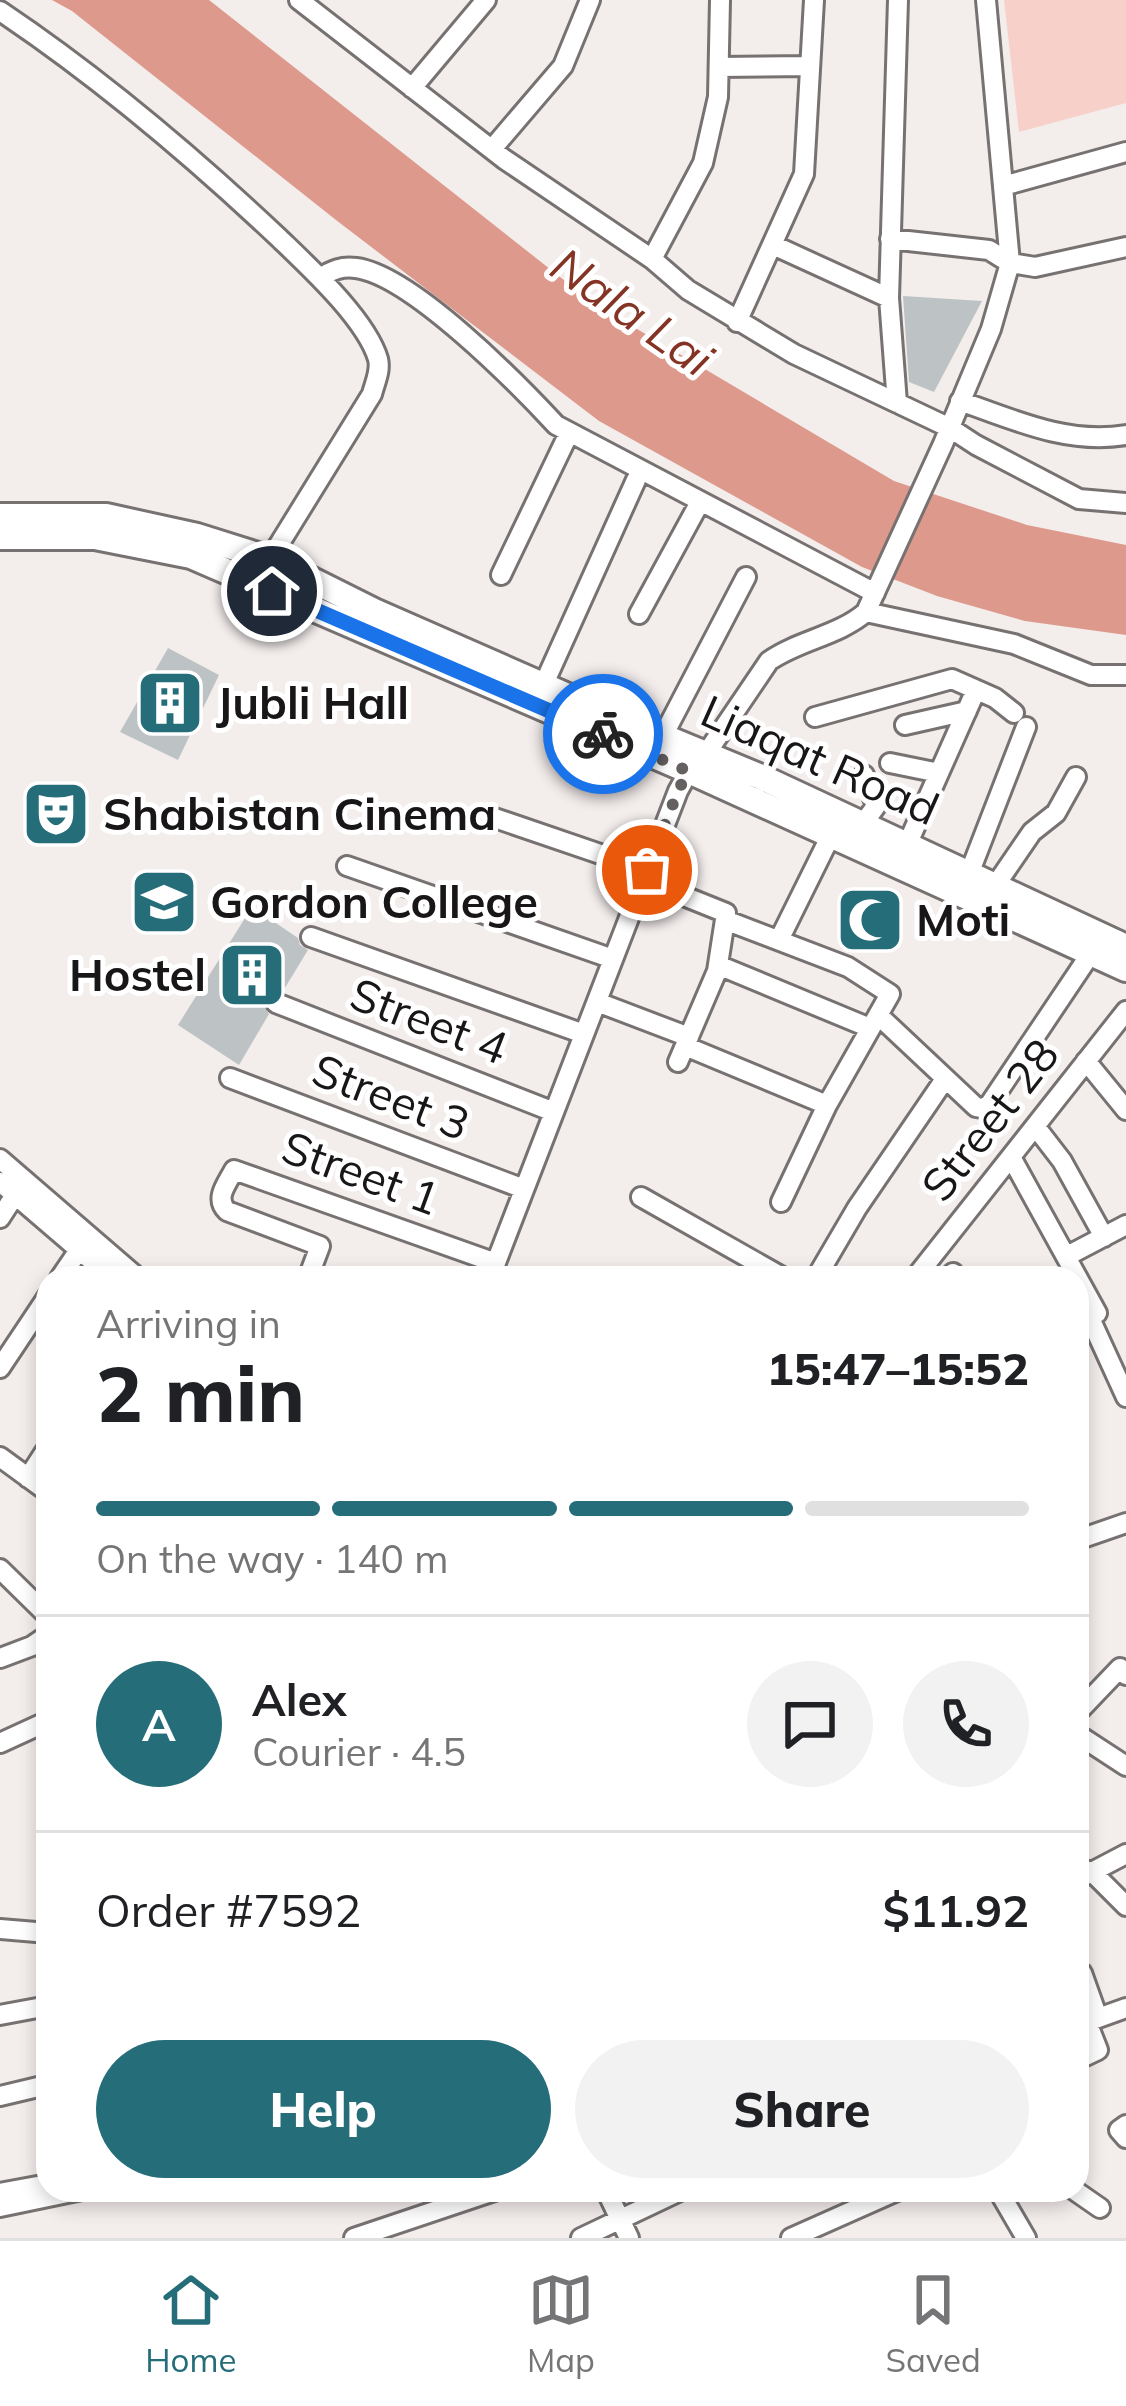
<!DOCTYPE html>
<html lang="en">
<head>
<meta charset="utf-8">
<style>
	body { margin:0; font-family:Mulish,sans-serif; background:#f2f2f2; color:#202124; height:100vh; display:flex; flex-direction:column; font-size:45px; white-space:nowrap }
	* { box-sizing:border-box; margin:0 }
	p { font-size:39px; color:#757577 }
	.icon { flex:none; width:66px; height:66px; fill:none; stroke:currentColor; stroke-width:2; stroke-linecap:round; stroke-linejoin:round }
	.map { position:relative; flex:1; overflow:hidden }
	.drawer { position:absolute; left:36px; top:1266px; width:1053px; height:936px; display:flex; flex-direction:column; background:#fff; border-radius:36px; box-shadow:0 6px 18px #0003 }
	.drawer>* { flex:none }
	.pin { position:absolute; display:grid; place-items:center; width:102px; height:102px; color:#fff; margin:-51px; border:6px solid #fff; border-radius:50%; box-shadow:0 3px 12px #0007 }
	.courier { position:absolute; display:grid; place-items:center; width:120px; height:120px; margin:-60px; border:9px solid #1a73e8; border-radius:50%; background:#fff; color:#222; box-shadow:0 3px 15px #0007 }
	.summary em { font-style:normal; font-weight:800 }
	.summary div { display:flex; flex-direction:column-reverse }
	.summary { display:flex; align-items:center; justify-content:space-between; height:204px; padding:0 60px }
	h1 { font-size:78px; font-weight:800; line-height:90px }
	.bar { display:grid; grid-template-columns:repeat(4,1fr); gap:18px 12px; align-content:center; height:144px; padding:0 60px }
	.bar i { height:15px; border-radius:9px; background:#e0e0e0 }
	.bar .on { background:#256d79 }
	.bar p { grid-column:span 4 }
	.line { display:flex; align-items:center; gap:30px; padding:0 60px; border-top:3px solid #e0e0e0 }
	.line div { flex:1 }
	.round { display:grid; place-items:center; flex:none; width:126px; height:126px; border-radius:63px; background:#f2f2f2 }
	.primary-button { display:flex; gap:24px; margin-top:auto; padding:24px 60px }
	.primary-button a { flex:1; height:138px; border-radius:72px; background:#256d79; color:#fff; font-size:48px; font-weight:800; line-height:138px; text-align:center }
	.primary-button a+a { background:#f2f2f2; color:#202124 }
	.menu { display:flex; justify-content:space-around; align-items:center; height:168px; border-top:3px solid #e0e0e0; background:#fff; font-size:33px; color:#757577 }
	.menu a { display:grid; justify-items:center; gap:6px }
	.menu .on { color:#256d79 }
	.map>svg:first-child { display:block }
	.green { fill:#f7d1c9 }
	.water { fill:#dd998b }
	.building { fill:#bdc3c4 }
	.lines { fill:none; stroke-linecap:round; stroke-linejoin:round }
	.minor-casing { stroke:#777271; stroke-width:24 }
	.major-casing { stroke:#777271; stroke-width:30 }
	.minor { stroke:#fff; stroke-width:18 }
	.major { stroke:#fff; stroke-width:24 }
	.done { stroke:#656161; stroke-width:12; stroke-dasharray:0 21.6 }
	.route { stroke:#1a73e8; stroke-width:15 }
	.labels { text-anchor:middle; stroke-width:10; stroke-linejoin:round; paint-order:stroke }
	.poi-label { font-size:45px; font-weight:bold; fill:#181616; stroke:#fff; text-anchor:start }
	.street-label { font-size:45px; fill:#181616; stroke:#fff }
	.water-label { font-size:48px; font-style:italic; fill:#843324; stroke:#fff }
</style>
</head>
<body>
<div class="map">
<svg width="1126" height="2238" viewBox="0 0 1126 2238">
	<rect width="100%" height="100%" fill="#f3edec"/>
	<path class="green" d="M1004 0H1126V103L1019 132Z"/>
	<path class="water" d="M52 0H209L593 303 894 481 1027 525 1126 545V635L1025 621 937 596 862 567 599 421 336 220 72 11Z"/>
	<path class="building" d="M903 296 982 301 934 392 909 382Z
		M168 648 219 675 178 760 120 732Z
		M252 907 298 938 300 945 308 950 283 991 273 990 264 997 263 1006 269 1014 239 1065 178 1025Z"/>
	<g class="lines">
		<g class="minor-casing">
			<path id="minor" d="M299 0 504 159 652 259
				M720 0 718 97 703 163 652 259 688 290 794 354 950 428 976 445 1079 499 1126 503
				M0 11C100 78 192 156 279 238 309 267 366 319 378 359 381 371 375 382 372 394L270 559
				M719 67 810 66
				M412 88 486 0
				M492 149 563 66 590 0
				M1003 186 1126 152
				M890 239 989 250 1010 263 1035 267 1126 247
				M773 245 889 298
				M320 278C332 270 342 266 356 268 411 275 517 383 556 425L875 593
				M737 322 804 174 814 0
				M960 401C1014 420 1068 445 1126 435
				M897 403 889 298 898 0
				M501 575 569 433
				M866 612 1014 644 1091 675H1126
				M639 614 700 502
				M543 686 636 480
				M815 717 952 679 995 698 1014 713
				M905 725 967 711
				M663 736 746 577
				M890 763 939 773
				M489 816 647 870
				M863 824 876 806 864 775
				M907 845 976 690
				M347 866 613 959
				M969 874 1026 727
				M644 880 726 913 717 971 678 1062
				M995 886 1032 832 1056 813 1076 777
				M725 920 848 967 890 994 827 1105 781 1202
				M311 937 584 1034
				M779 940 831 835
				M718 965 870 1028
				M597 1002 689 1037
				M276 1003 554 1112
				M878 1015 976 1107 982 1108 989 1105 1091 953
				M685 1046 827 1105
				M1086 1061 1126 1110
				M230 1078 524 1189
				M1035 1126 1062 1161 1104 1237
				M1011 1157 1097 1313 1077 1322
				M0 1159 138 1278
				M0 1182 112 1278
				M641 1197 784 1278
				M0 1218 15 1195
				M1067 1256 1126 1225
				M953 1273 956 1278
				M60 1278 79 1250
				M308 1278 320 1246 227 1211C214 1198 227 1184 234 1170L496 1263
				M490 1278 678 791 689 771 706 754 769 661C799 640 838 636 866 612L943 444 991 329 1010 263 986 0
				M816 1278 857 1208 945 1079
				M915 1278 1126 1011
				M1089 1316 1126 1397
				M0 1368 48 1296
				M0 1457 48 1492
				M28 1478 48 1447
				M1077 1540 1126 1523
				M0 1569 48 1616
				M0 1658 32 1646 48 1635
				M1077 1713 1120 1668 1126 1675
				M1077 1734 1126 1766
				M0 1743 48 1721
				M1077 1868 1092 1872 1126 1906
				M1086 1875 1126 1854
				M0 1929 48 1933
				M1077 1974 1082 1973 1098 2018
				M0 2015 48 2006
				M1077 2060 1098 2050 1087 2022 1126 2008
				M0 2096 38 2087
				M1126 2125 1119 2130 1126 2138
				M606 2190 629 2238
				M998 2190 1026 2238
				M1074 2190 1100 2208
				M0 2193 48 2184
				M0 2207 82 2190
				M354 2238 497 2190
				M581 2238 682 2190
				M791 2238 899 2190"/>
		</g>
		<g class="major-casing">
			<path id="major" d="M0 516H106L197 536 270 559 374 611 604 712 761 777 1126 947
				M0 537H95L191 556 689 771 1126 969"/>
		</g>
		<use href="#minor" class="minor"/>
		<use href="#major" class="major"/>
	</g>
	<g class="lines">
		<path class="done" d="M603 734 688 771 678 791 647 870"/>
		<path class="route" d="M272 591 603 734"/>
	</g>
	<defs>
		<g id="building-square" transform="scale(3.45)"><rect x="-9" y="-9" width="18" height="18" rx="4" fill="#256d79" stroke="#fff"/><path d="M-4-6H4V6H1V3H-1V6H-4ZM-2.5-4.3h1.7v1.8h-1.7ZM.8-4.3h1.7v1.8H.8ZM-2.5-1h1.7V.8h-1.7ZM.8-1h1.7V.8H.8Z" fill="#fff"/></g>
		<g id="theatre-square" transform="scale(3.45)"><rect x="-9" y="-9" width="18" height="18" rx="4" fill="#256d79" stroke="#fff"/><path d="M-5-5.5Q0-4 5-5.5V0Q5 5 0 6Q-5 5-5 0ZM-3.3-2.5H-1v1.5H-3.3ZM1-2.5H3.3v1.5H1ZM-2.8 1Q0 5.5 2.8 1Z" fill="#fff"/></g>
		<g id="university-square" transform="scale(3.45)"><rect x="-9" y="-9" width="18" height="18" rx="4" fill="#256d79" stroke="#fff"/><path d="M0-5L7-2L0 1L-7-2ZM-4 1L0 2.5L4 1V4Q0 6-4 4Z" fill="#fff"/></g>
		<g id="mosque-square" transform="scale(3.45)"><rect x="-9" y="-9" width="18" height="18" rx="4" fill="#256d79" stroke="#fff"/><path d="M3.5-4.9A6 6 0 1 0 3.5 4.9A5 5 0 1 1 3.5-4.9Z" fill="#fff"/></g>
	</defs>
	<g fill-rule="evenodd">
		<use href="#building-square" x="170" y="703"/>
		<use href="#theatre-square" x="56" y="814"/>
		<use href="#university-square" x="164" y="902"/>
		<use href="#mosque-square" x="870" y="920"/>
		<use href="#building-square" x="252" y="975"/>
	</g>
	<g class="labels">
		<g class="poi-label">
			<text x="216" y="719">Jubli Hall</text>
			<text x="103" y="830">Shabistan Cinema</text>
			<text x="210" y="918">Gordon College</text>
			<text x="916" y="936">Moti</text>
			<text x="206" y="991" text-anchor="end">Hostel</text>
		</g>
		<g class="street-label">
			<text transform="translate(820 760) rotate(24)" y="16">Liaqat Road</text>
			<text transform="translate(429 1021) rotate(21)" y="16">Street 4</text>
			<text transform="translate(391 1097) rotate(21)" y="16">Street 3</text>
			<text transform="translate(990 1120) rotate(-52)" y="16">Street 28</text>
			<text transform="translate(361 1173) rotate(20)" y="16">Street 1</text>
		</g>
		<g class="water-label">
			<text transform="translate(632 312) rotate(35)" y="17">Nala Lai</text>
		</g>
	</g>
</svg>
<div class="pin" style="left:647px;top:870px;background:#ea580c"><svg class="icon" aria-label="bag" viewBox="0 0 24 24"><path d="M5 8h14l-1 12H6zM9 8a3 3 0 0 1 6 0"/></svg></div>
<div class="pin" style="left:272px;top:591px;background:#1f2937"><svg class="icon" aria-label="home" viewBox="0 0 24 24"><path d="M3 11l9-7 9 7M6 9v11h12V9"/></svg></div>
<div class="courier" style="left:603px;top:734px"><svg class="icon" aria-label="bike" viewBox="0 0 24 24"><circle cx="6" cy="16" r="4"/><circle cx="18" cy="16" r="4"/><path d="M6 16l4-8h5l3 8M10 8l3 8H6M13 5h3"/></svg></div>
<section class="drawer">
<div class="summary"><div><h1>2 min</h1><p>Arriving in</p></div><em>15:47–15:52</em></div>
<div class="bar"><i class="on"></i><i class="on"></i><i class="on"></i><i></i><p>On the way · 140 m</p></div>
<div class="line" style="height:216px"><b class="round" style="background:#256d79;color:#fff">A</b><div><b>Alex</b><p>Courier · 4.5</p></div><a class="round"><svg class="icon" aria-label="chat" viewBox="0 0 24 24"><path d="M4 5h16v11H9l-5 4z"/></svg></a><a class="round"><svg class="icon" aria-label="phone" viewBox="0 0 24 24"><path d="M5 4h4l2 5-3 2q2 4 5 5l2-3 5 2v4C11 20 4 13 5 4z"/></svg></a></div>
<div class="line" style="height:156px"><div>Order #7592</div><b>$11.92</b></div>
<div class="primary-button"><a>Help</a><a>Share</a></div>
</section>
</div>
<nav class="menu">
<a class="on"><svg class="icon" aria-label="home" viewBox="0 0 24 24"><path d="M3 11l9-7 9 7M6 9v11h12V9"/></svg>Home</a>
<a><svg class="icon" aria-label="map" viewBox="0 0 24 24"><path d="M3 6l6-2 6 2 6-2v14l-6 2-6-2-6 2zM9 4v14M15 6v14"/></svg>Map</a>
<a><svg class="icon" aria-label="saved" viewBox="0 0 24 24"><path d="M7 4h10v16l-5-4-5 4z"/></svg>Saved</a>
</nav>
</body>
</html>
